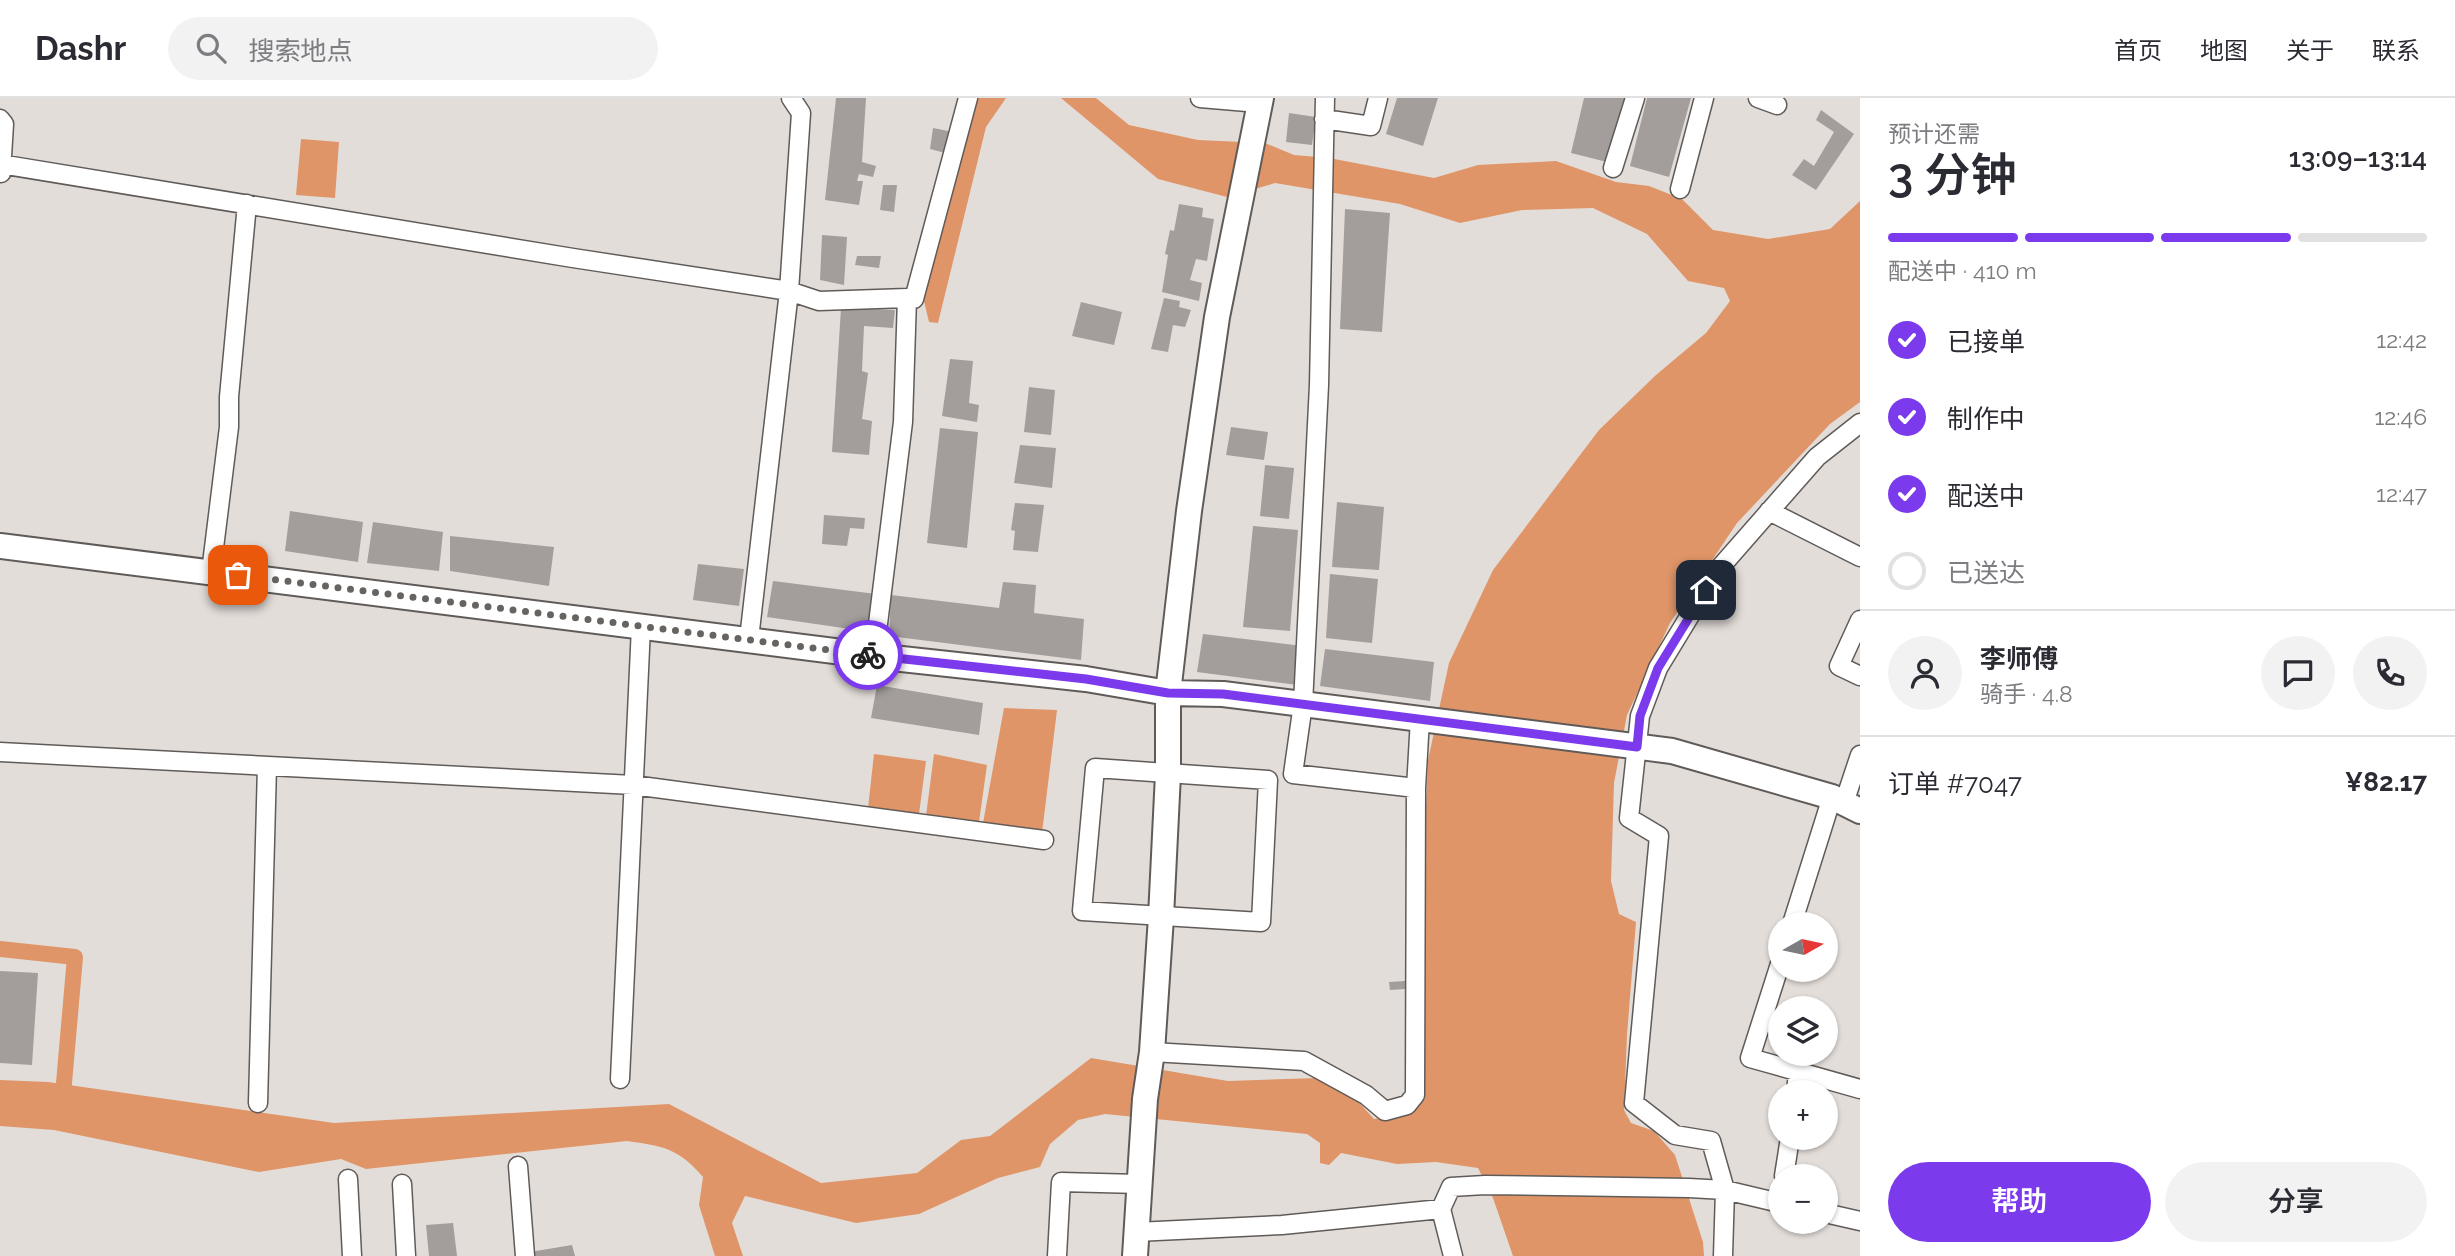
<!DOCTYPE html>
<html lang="zh">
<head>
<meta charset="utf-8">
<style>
	body { margin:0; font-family:Raleway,"Noto Sans SC",sans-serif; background:#f2f2f3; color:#2b2b33; height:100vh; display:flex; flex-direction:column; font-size:26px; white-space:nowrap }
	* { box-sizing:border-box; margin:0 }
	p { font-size:23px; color:#7c7c81 }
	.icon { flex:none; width:38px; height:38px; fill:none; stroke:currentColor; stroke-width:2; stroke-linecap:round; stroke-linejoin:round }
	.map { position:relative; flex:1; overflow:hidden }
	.side { display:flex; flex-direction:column; background:#fff; width:595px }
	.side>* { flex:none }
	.needle { width:46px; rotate:81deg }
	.buttons { position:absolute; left:1768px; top:814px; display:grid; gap:14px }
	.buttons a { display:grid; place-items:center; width:70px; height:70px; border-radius:50%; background:#fff; box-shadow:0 2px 5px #0004; font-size:35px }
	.pin { position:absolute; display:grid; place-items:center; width:60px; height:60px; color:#fff; margin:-30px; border-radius:14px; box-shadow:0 4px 10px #0006 }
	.courier { position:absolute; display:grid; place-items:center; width:70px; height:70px; margin:-35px; border:5px solid #7c3aed; border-radius:50%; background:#fff; color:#222; box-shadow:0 2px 9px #0007 }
	.summary em { font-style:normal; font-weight:600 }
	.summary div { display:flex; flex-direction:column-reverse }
	.summary { display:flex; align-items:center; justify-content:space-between; height:119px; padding:0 28px }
	h1 { font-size:46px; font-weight:600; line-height:52px }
	.bar { display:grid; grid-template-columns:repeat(4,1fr); gap:10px 7px; align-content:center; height:84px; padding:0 28px }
	.bar i { height:9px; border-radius:5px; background:#e1e1e2 }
	.bar .active { background:#7c3aed }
	.bar p { grid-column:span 4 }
	.line { display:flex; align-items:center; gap:18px; padding:0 28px; border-top:2px solid #e1e1e2 }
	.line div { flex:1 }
	.round { display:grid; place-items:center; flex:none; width:74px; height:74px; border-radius:37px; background:#f2f2f3 }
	ol { padding:0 28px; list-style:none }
	li { display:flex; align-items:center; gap:21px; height:77px }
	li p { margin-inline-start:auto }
	li .icon { padding:7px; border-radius:50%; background:#7c3aed; color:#fff; stroke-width:4 }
	li:last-child { color:#7c7c81 }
	li i { width:38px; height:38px; border:4px solid #e1e1e2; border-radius:50% }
	.action { display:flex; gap:14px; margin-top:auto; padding:14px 28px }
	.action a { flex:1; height:80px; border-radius:42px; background:#7c3aed; color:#fff; font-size:28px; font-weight:600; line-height:80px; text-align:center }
	.action a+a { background:#f2f2f3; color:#2b2b33 }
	header { display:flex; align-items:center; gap:42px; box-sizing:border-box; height:98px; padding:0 35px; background:#fff; border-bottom:2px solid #e1e1e2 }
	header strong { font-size:33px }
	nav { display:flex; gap:38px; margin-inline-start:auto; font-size:24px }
	.search { width:490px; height:63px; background:#f2f2f3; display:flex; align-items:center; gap:18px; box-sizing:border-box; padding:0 24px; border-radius:38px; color:#7c7c81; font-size:26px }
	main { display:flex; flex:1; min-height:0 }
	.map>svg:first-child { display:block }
	.water { fill:#df9568 }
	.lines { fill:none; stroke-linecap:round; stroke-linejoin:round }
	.canal { stroke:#df9568; stroke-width:16 }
	.building { fill:#a39e9b }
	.street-casing { stroke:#605b58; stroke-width:21 }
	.secondary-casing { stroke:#605b58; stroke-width:28 }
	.street { stroke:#fff; stroke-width:18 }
	.secondary { stroke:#fff; stroke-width:24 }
	.done { stroke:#666360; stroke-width:7; stroke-dasharray:0 12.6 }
	.route { stroke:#7c3aed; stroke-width:9 }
</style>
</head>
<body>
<header>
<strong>Dashr</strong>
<div class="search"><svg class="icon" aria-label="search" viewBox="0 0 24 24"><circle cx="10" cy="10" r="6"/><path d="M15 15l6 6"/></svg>搜索地点</div>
<nav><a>首页</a><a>地图</a><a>关于</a><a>联系</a></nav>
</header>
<main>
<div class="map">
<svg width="1860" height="1158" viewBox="0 0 1860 1158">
	<rect width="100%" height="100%" fill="#e3ddd9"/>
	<path class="water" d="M975 0H1006L986 29 938 225 929 224 923 199Z
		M1061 0H1096L1129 27 1198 42 1265 45 1294 57 1329 60 1434 80 1478 67 1556 63 1616 84 1649 88 1682 101 1713 132 1768 141 1830 131 1860 103V304L1830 326 1737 425 1670 525 1627 617 1614 685 1611 783 1619 816 1636 824 1627 937 1624 1012 1631 1025 1654 1033 1675 1057 1703 1144 1704 1158H1513L1493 1100 1478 1070 1436 1064 1397 1066 1341 1055 1329 1067 1320 1065V1045L1307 1036 1105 1016 1078 1022 1050 1046 1040 1069 998 1080 919 1116 856 1125 745 1098 732 1125 743 1158H715L699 1107 703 1079C678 1050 663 1048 627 1043L366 1071 341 1061 259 1074 54 1032 0 1028V982L48 984 334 1025 669 1006 821 1085 917 1075 961 1042 990 1038 1091 960 1228 983 1318 980 1342 986 1374 1021 1392 1018 1413 1010 1428 662 1449 565 1493 472 1599 332 1656 277 1706 235 1730 203 1724 190 1688 183 1647 136 1593 110 1522 112 1460 125 1400 106 1275 85 1227 99 1158 81Z
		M301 41 339 44 335 100 296 97Z
		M1004 610 1057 612 1042 735 983 725Z
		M874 656 926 663 919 716 868 710Z
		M934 656 987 667 979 724 926 718Z"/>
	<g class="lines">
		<path class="canal" d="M0 851 75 859 62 1008"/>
	</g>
	<path class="building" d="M836 0H866L862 64 876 68 873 79 859 76 857 83H863L859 107 825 102Z
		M1397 0H1438L1423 48 1386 36Z
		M1584 0H1626L1607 64 1571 55Z
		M1647 0H1691L1669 79 1630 68Z
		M1821 12 1854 36 1816 92 1792 77 1804 61 1814 68 1834 34 1816 22Z
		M1289 15 1316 19 1312 47 1286 44Z
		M933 30 953 34 949 56 930 51Z
		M883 87H897L894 114 880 112Z
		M1179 106 1203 110 1202 119 1214 121 1207 163 1196 161 1190 182 1202 185 1199 203 1162 194 1168 157 1165 156 1170 132 1174 133Z
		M1345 111 1390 115 1382 234 1340 231Z
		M822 137 847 139 844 187 820 182Z
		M857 158H881L879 170 855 167Z
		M1164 200 1180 203 1179 209 1191 212 1185 229 1173 227 1168 254 1151 251Z
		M1081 204 1122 214 1114 247 1072 238Z
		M841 210 895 212 893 230 864 228 862 273 868 275 862 321 872 323 869 357 832 354Z
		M950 261 973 263 969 305 979 307 977 324 942 318Z
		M1029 289 1055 292 1051 337 1024 334Z
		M1231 329 1268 334 1264 362 1226 357Z
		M940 330 978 334 967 450 927 445Z
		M1020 347 1056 350 1052 390 1014 385Z
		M1265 367 1294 370 1289 421 1260 418Z
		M1337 404 1384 409 1379 472 1332 469Z
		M1015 405 1044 407 1038 454 1013 452 1015 433 1011 432Z
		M290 413 363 424 358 464 285 453Z
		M824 417 865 420 864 431 850 430 847 448 822 446Z
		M373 424 443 434 439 473 367 465Z
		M1253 428 1298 432 1290 533 1243 529Z
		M450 438 554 449 549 488 450 473Z
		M698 466 744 471 739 508 693 502Z
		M1330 476 1378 481 1372 545 1326 540Z
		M773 483 876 496 871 534 767 519Z
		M1003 484 1036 487 1034 515 1084 521 1081 562 889 538 891 497 999 510Z
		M1203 536 1302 548 1298 587 1197 574Z
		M1325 551 1434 564 1430 603 1320 588Z
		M877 587 983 605 979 637 871 620Z
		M0 873 38 875 32 967 0 965Z
		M1405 883V891L1390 892 1389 884Z
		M453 1125 457 1158H429L426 1127Z
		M572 1147 575 1158H530V1154Z"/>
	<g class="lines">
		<g class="street-casing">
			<path id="street" d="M1200 0 1259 5
				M1325 0 1319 287 1303 606 1293 676 1416 690 1420 621
				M1758 0 1777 7
				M0 21 4 26 1 75
				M1324 21 1371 28 1378 0
				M0 66 573 160 789 193 819 203 907 200 903 324 874 558
				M1613 70 1635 0
				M1680 91 1704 0
				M907 200 914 201 968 0
				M1769 413 1860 459
				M211 474 229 329V299L247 106
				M1860 522 1839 568 1860 578
				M749 541 789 193 801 15 791 0
				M0 654 633 687 1044 742
				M1095 670 1268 682 1261 824 1082 813Z
				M1844 705 1860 657
				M1792 826 1832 699
				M1780 866 1750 960 1860 991
				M1152 954 1304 963 1366 997 1385 1013 1407 1007 1415 997 1416 690
				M620 981 641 529
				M1796 994 1798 974
				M258 1005 267 668
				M518 1068 525 1158
				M1784 1078 1790 1040
				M348 1081 352 1158
				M402 1086 406 1158
				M1441 1111 1451 1089 1485 1087 1689 1090 1725 1092 1780 1105
				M1825 1115 1860 1123
				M1136 1134 1282 1127 1441 1111 1453 1158
				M1057 1158 1061 1084 1139 1086
				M1723 1158 1725 1092 1711 1043 1675 1037 1634 1005 1659 738 1629 720 1640 618 1658 570 1717 473 1817 359 1860 325"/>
		</g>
		<g class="secondary-casing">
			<path id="secondary" d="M0 448 874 558 1086 581 1168 595 1223 596 1672 653 1832 699 1860 713
				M1135 1158 1145 1001 1152 954 1161 819 1168 676V595L1189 413 1217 219 1261 0"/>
		</g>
		<use href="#street" class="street"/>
		<use href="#secondary" class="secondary"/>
	</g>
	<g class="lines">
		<path class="done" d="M238 477 868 557"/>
		<path class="route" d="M868 557 1086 581 1168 595 1223 596 1637 649 1640 618 1658 570 1706 492"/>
	</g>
</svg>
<div class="buttons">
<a><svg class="needle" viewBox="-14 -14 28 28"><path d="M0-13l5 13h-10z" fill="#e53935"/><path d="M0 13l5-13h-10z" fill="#7c7c81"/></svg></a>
<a><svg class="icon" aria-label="layers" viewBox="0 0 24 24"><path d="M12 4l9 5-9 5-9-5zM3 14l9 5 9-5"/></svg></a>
<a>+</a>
<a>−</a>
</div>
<div class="pin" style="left:238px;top:477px;background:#ea580c"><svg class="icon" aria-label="bag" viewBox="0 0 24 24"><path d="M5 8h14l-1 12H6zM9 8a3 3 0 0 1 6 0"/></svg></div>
<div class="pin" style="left:1706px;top:492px;background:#1f2937"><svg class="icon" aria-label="home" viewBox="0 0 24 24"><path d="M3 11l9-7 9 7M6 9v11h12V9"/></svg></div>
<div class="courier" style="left:868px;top:557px"><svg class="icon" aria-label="bike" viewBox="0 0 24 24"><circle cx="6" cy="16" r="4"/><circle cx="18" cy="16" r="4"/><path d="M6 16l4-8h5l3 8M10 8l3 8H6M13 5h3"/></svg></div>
</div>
<section class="side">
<div class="summary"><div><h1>3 分钟</h1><p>预计还需</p></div><em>13:09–13:14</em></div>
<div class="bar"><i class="active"></i><i class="active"></i><i class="active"></i><i></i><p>配送中 · 410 m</p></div>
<ol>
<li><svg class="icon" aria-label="check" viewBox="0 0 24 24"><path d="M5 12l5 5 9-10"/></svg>已接单<p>12:42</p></li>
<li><svg class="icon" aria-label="check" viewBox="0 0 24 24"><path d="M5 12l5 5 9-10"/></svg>制作中<p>12:46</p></li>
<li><svg class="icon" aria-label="check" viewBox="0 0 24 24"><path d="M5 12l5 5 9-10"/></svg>配送中<p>12:47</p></li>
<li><i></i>已送达</li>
</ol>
<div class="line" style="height:126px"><a class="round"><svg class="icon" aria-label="person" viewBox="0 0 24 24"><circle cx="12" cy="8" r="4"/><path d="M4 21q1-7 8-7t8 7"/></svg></a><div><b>李师傅</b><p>骑手 · 4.8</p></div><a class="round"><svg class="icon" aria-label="chat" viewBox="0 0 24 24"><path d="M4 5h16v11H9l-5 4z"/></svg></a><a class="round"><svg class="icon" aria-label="phone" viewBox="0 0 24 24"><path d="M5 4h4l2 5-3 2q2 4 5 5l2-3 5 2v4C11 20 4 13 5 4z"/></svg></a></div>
<div class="line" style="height:91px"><div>订单 #7047</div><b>¥82.17</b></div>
<div class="action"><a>帮助</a><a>分享</a></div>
</section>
</main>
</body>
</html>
